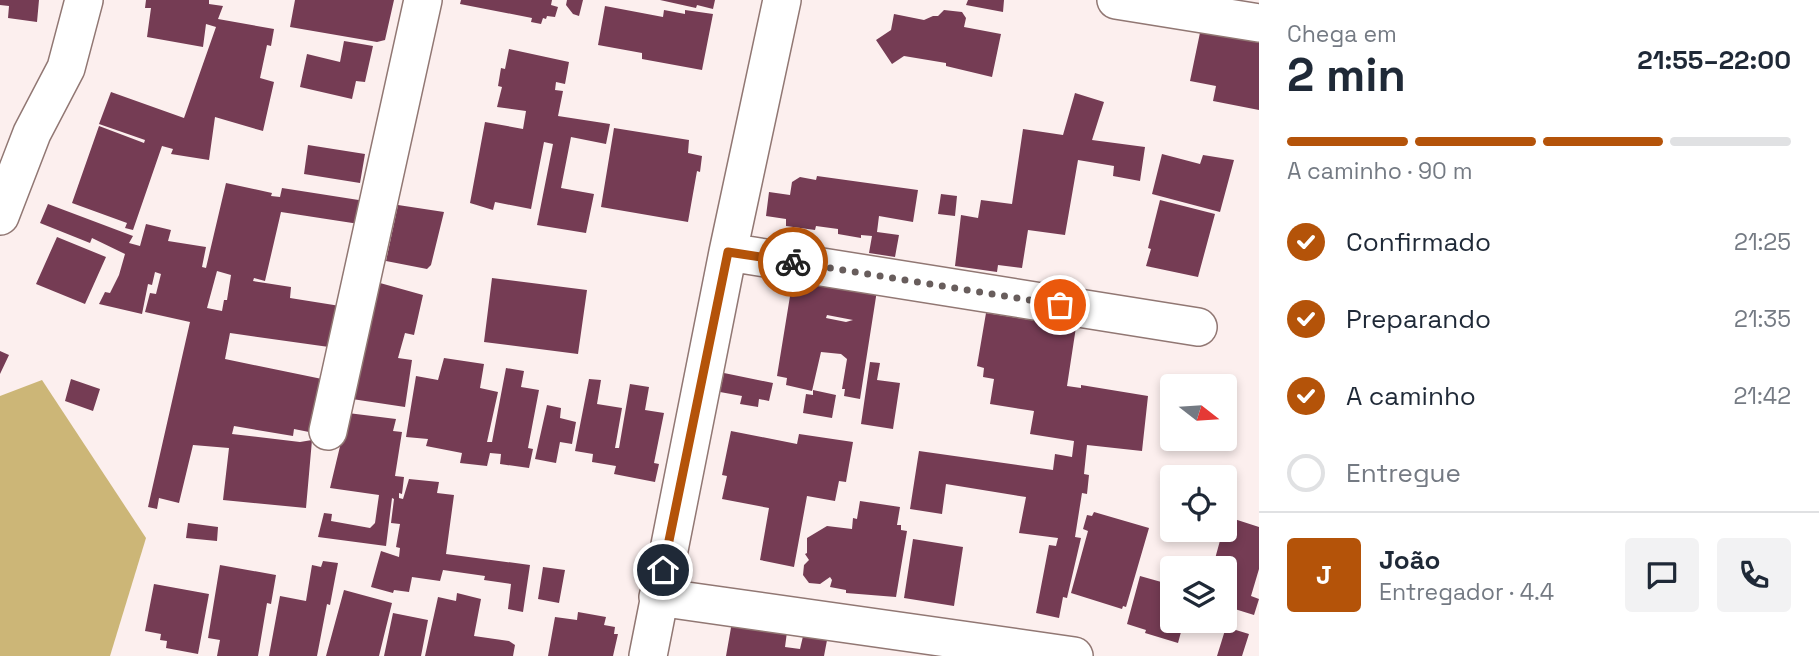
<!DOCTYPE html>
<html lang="pt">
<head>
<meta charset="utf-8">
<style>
	body { margin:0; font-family:"Space Grotesk",sans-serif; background:#f2f2f3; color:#1f2937; height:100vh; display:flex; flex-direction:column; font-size:26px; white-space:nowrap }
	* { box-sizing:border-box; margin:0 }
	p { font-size:23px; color:#747a83 }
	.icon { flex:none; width:38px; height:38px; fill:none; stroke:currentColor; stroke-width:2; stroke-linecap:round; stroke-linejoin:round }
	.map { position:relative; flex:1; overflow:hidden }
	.panel { display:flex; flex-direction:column; background:#fff; width:560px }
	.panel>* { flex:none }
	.needle { width:46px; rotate:107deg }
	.tools { position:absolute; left:1160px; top:374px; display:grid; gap:14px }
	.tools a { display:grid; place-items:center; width:77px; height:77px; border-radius:7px; background:#fff; box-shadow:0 4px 10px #0003; font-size:35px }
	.pin { position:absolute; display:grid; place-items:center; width:60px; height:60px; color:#fff; margin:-30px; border:4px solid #fff; border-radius:50%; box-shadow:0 2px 7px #0007 }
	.courier { position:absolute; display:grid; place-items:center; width:70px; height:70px; margin:-35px; border:5px solid #b45309; border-radius:50%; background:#fff; color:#222; box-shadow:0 2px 9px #0007 }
	.head em { font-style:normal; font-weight:600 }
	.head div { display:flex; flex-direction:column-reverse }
	.head { display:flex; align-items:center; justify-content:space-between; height:119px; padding:0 28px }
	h1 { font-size:46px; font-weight:600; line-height:52px }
	.bar { display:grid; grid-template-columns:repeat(4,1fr); gap:10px 7px; align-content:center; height:84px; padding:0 28px }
	.bar i { height:9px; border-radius:5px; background:#e0e1e3 }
	.bar .current { background:#b45309 }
	.bar p { grid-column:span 4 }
	.line { display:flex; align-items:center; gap:18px; padding:0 28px; border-top:2px solid #e0e1e3 }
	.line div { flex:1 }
	.round { display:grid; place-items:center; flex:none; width:74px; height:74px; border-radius:7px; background:#f2f2f3 }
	ol { padding:0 28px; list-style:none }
	li { display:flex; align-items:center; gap:21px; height:77px }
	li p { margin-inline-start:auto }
	li .icon { padding:7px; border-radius:50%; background:#b45309; color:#fff; stroke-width:4 }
	li:last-child { color:#747a83 }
	li i { width:38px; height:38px; border:4px solid #e0e1e3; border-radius:50% }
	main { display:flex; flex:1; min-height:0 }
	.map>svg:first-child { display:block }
	.forest { fill:#ccb677 }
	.building { fill:#753c54; fill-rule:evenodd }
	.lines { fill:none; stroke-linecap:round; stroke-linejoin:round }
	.minor-casing { stroke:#917773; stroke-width:40 }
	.minor { stroke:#fff; stroke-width:37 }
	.done { stroke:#685d5c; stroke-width:7; stroke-dasharray:0 12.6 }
	.route { stroke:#b45309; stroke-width:9 }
</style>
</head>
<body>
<main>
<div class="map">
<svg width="1259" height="656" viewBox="0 0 1259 656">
	<rect width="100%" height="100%" fill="#fcefee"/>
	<path class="forest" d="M42 380 146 538 110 656H0V396Z"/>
	<path class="building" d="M0 0H39L37 22 8 18 9 6 0 5Z
		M146 0H209V4L223 6 218 19 274 29 271 46 267 45 260 78 274 82 263 131 215 117 209 160 171 154 173 149 162 146 133 230 125 228 127 223 72 203 99 126 144 143 145 140 99 124 111 92 184 118 216 27 206 24 203 47 147 37 151 8H145Z
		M295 0H394L385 40 377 42 290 27Z
		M461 0H552L551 5 558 7 555 17 547 16 546 19 543 18 541 24 531 22 532 18 460 4Z
		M567 0H583L579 16 573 14 566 5Z
		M660 0H715L713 9 697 5 696 8Z
		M968 0H1004L1003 12 966 5Z
		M605 6 663 17 664 10 685 14V10L713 14 702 70 642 59V53L598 45Z
		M944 10 962 12 966 18 964 27 1001 34 992 77 946 66V63L904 56 892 64 876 40 891 30 894 14 924 20 933 16H938Z
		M1202 23 1259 36V110L1213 101 1216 86 1190 81Z
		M344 41 373 46 365 82 356 81 352 99 300 87 307 54 340 62Z
		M509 49 569 62 565 84 556 82 555 90 563 91 558 116 610 124 606 144 571 137 561 188 594 194 586 233 537 225 553 144 544 142 531 209 495 202 493 210 470 203 485 122 523 129 526 111 497 107 502 87 498 86 501 68 505 69Z
		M1075 93 1104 102 1092 140 1145 147 1140 181 1113 176 1114 166 1078 160 1065 235 1028 230 1022 268 998 265 997 272 955 266 961 215 978 218 981 200 1012 204 1023 129 1063 135Z
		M614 128 689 140 688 153 702 156 700 172 697 171 688 222 601 207Z
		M308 145 365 154 360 183 304 174Z
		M1162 154 1200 164 1203 155 1234 160 1220 212 1152 194Z
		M817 176 918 190 913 222 879 216 877 232 899 235 895 257 869 253 872 236 861 235V238L838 234V229L816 226 815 230 786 226V219L766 216 769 192 790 195 792 182 800 177 816 180Z
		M226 183 272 193 271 196 280 197 282 188 365 201 359 224 281 212 265 281 254 278 253 281 291 287 290 298 340 306 329 347 230 333 225 359 322 379 309 432 294 429 293 436 234 426 232 434 300 442 312 440 306 508 223 500 229 448 193 445 179 503 159 498 157 509 148 507 190 322 145 312 150 293 156 294 161 274 155 272 152 285 148 284 142 314 99 304 105 292 110 293 119 275 125 254 92 238 90 243 40 223 48 204 133 236 129 243 140 246 146 224 171 230 168 241 206 247 202 267 206 268ZM217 271 231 275 227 300H224L222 311 207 308Z
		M941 194 957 196 955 216 938 214Z
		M1160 200 1215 214 1198 277 1146 266 1151 249 1148 248Z
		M398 205 444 212 431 265 427 269 386 261Z
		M57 237 106 257 85 304 36 284Z
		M803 273 878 284 860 399 844 396 845 389H842L847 359 841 354 821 352 812 391 786 385 787 378 777 376 791 290 800 292ZM827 315 853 320 846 322 826 318Z
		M492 278 587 290 578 354 484 342Z
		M380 283 423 295 414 335 405 333 398 358 412 360 405 407 352 399Z
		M986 313 1076 327 1067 386 1081 388V385L1148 396 1142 451 1087 445 1084 474 1089 475 1087 494 1082 493 1075 537 1081 538 1067 598 1063 597 1059 618 1036 613 1049 545 1056 546 1058 538 1019 533 1026 497 946 484 942 514 910 509 919 451 1053 470 1055 454 1072 457 1074 441 1030 434 1034 411 990 404 994 379 983 377 984 368 977 366Z
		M0 351 9 355 0 374Z
		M444 358 484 364 480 388 498 392 487 442H492L506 368 524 371 521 387 539 390 528 448 533 449 529 468 500 464 501 454 490 453 487 466 460 463 462 453 426 446 428 439 406 437 416 376 438 380Z
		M870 362 880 363 877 380 900 383 893 429 861 424Z
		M724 373 773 383 769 401 759 399 758 407 740 404 742 396 720 392Z
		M71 379 100 389 93 411 65 401Z
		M589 379 601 380 597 404 622 408 615 448H619L630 384 649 387 645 410 664 413 654 463 659 464 655 482 614 474 616 466 592 462 593 454 575 451Z
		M813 390 836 395 832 418 803 413 806 394 813 395Z
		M547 405 561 408 560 418 576 422 572 444 560 442 556 463 535 459Z
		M348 413 396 419 393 431 402 432 395 476 404 477 402 494 399 493V498L403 499 409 479 439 482 437 493 454 495 446 554 530 565 523 612 508 609 511 584 484 580 485 576 443 570 440 581 412 577 409 592 394 590 393 593 371 587 381 551 399 557 400 548 396 547 400 524 391 523 394 499 392 498 386 546 318 537 324 513 332 514 331 521 370 528 375 523 379 495 330 488Z
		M731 431 797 444 799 434 853 442 846 482 839 481 835 501 807 496 794 567 760 560 769 508 722 499 727 476 722 475Z
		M860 501 900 507 897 525H901V530L907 531 896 597 846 593V590L830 587 832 580 830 577 820 584 809 583 803 575 804 565 809 560 805 554 807 553V538L827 526 852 529 853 518 857 519Z
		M1094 512 1149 528 1126 607 1123 606 1122 609 1071 593 1088 531 1083 529 1087 515 1092 516Z
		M1228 517 1259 527V569L1251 596 1259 599 1254 615 1225 606V569H1200L1202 563 1213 566 1221 537 1210 534 1211 530H1225V520Z
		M188 523 218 527 217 541 186 538Z
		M913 539 963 547 954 606 904 598Z
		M323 561 338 563 330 605 327 604 317 656H269L280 596 306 601 312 565 321 567Z
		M220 565 276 575 271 604 267 603 258 656H217L220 640 208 638Z
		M543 567 565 570 559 603 538 599Z
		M1140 576 1172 585V621H1184L1178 643 1145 633 1146 630 1127 624Z
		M154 584 209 594 198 654 166 648 167 641 160 640 161 634 145 631Z
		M344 590 392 603 379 656H326Z
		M457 593 481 599 474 636 509 641 515 645 513 656H425L438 597 456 601Z
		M578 612 606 617 604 625 615 627 614 634H618L613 656H548L555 617 577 620Z
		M393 613 428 620 421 656H384Z
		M732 622 787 632 785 647 800 649 804 632 828 635 824 656H726Z
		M1226 627 1249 634 1242 656H1217Z"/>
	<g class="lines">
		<g class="minor-casing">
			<path id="minor" d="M1116 0 1259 23
				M0 216 32 133 66 68 84 0
				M728 252 1198 327
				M328 431 423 0
				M658 597 1074 656
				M648 656 728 252 782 0"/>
		</g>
		<use href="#minor" class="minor"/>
	</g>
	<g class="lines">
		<path class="done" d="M793 262 1060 305"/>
		<path class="route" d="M663 570 728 252 793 262"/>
	</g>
</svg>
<div class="tools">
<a><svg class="needle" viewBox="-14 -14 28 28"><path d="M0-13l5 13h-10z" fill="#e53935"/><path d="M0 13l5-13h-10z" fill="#747a83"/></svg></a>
<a><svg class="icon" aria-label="locate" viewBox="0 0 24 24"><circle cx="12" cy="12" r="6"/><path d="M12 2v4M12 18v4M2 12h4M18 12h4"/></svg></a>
<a><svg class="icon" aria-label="layers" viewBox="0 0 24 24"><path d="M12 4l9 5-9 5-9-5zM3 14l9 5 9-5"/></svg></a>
</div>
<div class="pin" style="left:1060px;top:305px;background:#ea580c"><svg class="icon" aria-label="bag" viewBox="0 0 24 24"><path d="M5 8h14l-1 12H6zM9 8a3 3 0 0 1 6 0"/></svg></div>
<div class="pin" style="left:663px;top:570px;background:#1f2937"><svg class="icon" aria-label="home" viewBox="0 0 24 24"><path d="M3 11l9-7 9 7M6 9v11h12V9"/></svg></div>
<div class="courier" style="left:793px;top:262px"><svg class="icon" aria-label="bike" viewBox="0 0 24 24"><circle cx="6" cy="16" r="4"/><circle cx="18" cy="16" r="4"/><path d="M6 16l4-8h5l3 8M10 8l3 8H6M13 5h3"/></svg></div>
</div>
<section class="panel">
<div class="head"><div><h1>2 min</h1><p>Chega em</p></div><em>21:55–22:00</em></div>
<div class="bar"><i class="current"></i><i class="current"></i><i class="current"></i><i></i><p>A caminho · 90 m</p></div>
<ol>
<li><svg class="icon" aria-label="check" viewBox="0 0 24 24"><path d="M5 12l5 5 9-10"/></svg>Confirmado<p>21:25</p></li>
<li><svg class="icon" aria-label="check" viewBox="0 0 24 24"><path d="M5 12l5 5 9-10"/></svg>Preparando<p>21:35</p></li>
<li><svg class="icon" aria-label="check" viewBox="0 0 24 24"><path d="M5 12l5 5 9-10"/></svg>A caminho<p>21:42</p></li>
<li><i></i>Entregue</li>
</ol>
<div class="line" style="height:126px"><b class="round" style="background:#b45309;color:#fff">J</b><div><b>João</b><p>Entregador · 4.4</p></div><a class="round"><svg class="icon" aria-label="chat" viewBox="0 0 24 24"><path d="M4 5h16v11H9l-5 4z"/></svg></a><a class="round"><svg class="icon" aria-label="phone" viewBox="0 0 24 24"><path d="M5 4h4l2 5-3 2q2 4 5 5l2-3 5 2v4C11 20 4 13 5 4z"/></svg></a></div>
</section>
</main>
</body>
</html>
